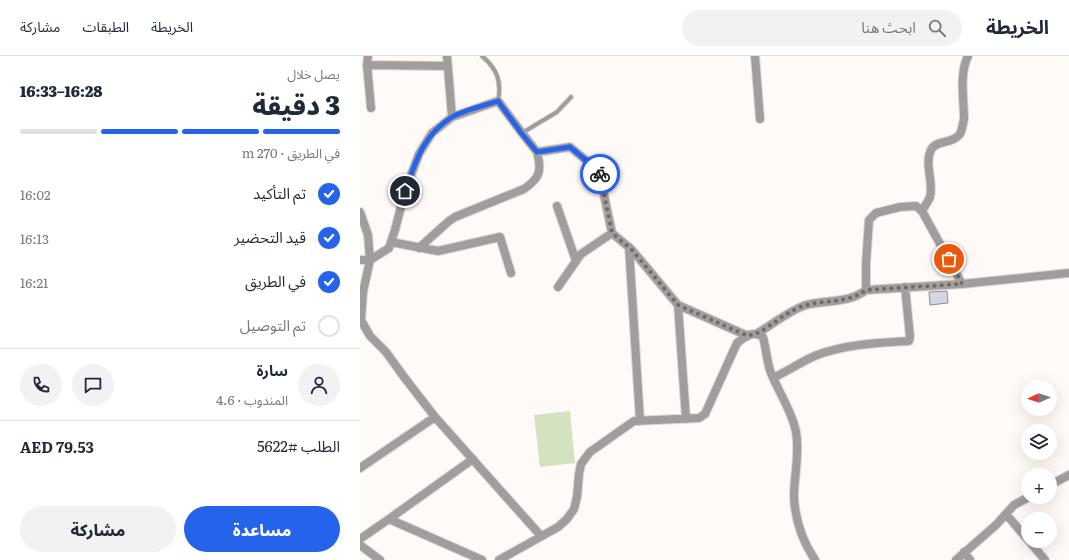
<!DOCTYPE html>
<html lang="ar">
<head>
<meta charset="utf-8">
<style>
	body { margin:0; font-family:Literata,"Noto Sans Arabic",serif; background:#f2f2f3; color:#1f2937; direction:rtl; height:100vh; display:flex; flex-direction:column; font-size:15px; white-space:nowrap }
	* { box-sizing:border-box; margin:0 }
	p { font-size:13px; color:#747a83 }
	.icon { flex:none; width:22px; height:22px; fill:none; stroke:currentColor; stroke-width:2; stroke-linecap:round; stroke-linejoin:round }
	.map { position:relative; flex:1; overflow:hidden; direction:ltr }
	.drawer { display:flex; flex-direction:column; background:#fff; width:360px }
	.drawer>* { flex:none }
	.needle { width:26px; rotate:266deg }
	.fabs { position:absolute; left:661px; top:324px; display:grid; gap:8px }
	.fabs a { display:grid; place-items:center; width:36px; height:36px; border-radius:50%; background:#fff; box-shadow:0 4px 16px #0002; font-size:20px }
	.pin { position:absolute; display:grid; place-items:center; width:34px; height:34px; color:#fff; margin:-17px; border:2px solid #fff; border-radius:50%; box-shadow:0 1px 4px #0007 }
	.courier { position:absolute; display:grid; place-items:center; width:40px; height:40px; margin:-20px; border:3px solid #2563eb; border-radius:50%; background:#fff; color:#222; box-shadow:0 1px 5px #0007 }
	.summary em { font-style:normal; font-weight:800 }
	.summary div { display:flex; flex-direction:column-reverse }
	.summary { display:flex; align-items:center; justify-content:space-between; height:68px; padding:0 20px }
	h1 { font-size:26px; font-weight:800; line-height:30px }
	.bar { display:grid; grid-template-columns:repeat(4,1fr); gap:6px 4px; align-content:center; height:48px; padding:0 20px }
	.bar i { height:5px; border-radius:3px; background:#e0e1e3 }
	.bar .selected { background:#2563eb }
	.bar p { grid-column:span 4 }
	.line { display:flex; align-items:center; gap:10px; padding:0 20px; border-top:1px solid #e0e1e3 }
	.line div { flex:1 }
	.round { display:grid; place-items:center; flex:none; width:42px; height:42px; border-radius:21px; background:#f2f2f3 }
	ol { padding:0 20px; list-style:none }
	li { display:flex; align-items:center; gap:12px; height:44px }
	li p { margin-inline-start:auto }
	li .icon { padding:4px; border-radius:50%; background:#2563eb; color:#fff; stroke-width:4 }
	li:last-child { color:#747a83 }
	li i { width:22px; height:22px; border:2px solid #e0e1e3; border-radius:50% }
	.primary-button { display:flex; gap:8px; margin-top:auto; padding:8px 20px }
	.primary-button a { flex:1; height:46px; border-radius:24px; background:#2563eb; color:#fff; font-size:16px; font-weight:800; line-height:46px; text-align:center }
	.primary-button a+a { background:#f2f2f3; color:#1f2937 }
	header { display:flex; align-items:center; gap:24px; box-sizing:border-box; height:56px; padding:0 20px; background:#fff; border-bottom:1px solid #e0e1e3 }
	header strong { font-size:19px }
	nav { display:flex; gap:22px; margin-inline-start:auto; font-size:14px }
	.search { width:280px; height:36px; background:#f2f2f3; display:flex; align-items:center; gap:10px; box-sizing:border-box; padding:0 14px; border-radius:22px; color:#747a83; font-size:15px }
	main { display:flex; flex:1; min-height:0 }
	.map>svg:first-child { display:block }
	.green { fill:#d3e2bf }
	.building { fill:#d6d6e2; stroke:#8c8c97 }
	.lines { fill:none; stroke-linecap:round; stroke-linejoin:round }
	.service-casing { stroke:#dbd6d4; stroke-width:5.5 }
	.minor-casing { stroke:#dbd6d4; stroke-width:10 }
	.service { stroke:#a39c9c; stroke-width:4 }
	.minor { stroke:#a39c9c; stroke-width:8 }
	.done { stroke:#6f6967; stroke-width:4; stroke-dasharray:0 7.2 }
	.route { stroke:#2563eb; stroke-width:5 }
</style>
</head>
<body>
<header>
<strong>الخريطة</strong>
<div class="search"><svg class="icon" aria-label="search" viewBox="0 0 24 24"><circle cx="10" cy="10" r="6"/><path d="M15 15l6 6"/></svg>ابحث هنا</div>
<nav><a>الخريطة</a><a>الطبقات</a><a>مشاركة</a></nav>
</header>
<main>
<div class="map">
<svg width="709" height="504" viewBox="0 0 709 504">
	<rect width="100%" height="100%" fill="#fff9f7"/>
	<path class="green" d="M210 355 215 407 180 411 174 359Z"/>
	<path class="building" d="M587 235 588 247 570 249 569 236Z"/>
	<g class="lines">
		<g class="service-casing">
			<path id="service" d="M122 0C137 13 142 25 138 45
				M162 77 197 56 211 41"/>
		</g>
		<g class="minor-casing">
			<path id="minor" d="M8 0 7 9 11 52
				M87 0 92 61
				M395 0 400 63
				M7 9 87 10
				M197 150 216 205
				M562 155C564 151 568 146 570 141 574 126 564 108 571 94 575 84 593 88 600 78 602 74 603 68 604 63 604 44 599 18 608 0
				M0 156 8 179 10 204 3 236 1 264 10 280 26 296 44 321 75 361 181 480
				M31 186 78 195 140 181 151 217
				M269 191 280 365
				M59 192 89 165 95 161 164 133C180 122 182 115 177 96
				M0 204H10L29 192 35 174 45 135 59 98 72 77 92 61 138 45 162 77 177 96 210 91 239 115 252 177 272 194 318 249 388 280
				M198 231 221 198 252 177
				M506 234 602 228
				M318 249 326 363
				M398 277C411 269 432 253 446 249 466 244 490 247 506 234V208L509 164 516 157 540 151 556 150 562 155 602 228 709 217
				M413 322C428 315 442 305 457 299 486 288 518 287 549 285L550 281 545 231
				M0 412 75 361
				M690 429 709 419
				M646 458 668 484
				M29 463 113 403
				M0 483 29 463 122 504
				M669 485 685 504
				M0 489 20 504
				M604 496 610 504
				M139 504 198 471 207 463 214 453 217 441 219 418 221 408 230 396 274 365 339 362 345 358 377 287C386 280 393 274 403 281 406 292 407 307 411 317 419 337 432 355 436 376 440 398 434 419 434 441 435 463 443 486 455 504
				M596 504 636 469 654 449 669 441"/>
		</g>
		<use href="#service" class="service"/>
		<use href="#minor" class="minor"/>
	</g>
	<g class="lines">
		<path class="done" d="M240 118 252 177 272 194 318 249 388 280C392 278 396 278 400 276 415 267 429 254 446 249 466 244 489 247 506 234L602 228 589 203"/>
		<path class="route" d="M45 135C56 105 63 79 92 61 102 55 126 49 138 45L162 78 177 96 210 91 239 115 240 118"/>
	</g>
</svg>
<div class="fabs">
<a><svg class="needle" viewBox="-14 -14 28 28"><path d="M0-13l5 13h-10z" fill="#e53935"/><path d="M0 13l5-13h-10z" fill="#747a83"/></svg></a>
<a><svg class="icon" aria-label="layers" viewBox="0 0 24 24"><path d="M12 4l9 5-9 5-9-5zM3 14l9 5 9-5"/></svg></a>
<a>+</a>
<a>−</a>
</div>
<div class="pin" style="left:589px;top:203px;background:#ea580c"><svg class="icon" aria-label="bag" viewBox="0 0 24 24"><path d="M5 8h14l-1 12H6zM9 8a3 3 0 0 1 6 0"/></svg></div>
<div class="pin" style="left:45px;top:135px;background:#1f2937"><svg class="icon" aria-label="home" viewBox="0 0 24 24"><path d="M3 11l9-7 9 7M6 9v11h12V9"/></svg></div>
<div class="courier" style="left:240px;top:118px"><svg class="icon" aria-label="bike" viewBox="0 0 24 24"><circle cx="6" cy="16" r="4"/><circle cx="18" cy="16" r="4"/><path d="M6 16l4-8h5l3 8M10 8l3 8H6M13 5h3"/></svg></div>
</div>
<section class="drawer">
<div class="summary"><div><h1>3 دقيقة</h1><p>يصل خلال</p></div><em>16:28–16:33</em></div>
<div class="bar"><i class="selected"></i><i class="selected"></i><i class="selected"></i><i></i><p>في الطريق · 270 m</p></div>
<ol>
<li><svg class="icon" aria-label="check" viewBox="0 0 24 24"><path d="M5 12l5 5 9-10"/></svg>تم التأكيد<p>16:02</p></li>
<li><svg class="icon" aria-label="check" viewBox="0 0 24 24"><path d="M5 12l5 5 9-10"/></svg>قيد التحضير<p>16:13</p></li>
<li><svg class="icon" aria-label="check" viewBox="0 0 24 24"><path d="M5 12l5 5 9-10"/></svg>في الطريق<p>16:21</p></li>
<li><i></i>تم التوصيل</li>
</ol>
<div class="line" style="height:72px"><a class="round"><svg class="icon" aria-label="person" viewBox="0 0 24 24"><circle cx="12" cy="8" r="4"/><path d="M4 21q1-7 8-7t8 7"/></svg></a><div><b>سارة</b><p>المندوب · 4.6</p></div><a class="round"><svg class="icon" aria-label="chat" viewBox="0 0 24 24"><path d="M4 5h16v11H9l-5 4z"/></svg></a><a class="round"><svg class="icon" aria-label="phone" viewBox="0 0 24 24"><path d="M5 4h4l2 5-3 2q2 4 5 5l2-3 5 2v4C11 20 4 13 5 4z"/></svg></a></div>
<div class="line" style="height:52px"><div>الطلب #5622</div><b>AED 79.53</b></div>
<div class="primary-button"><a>مساعدة</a><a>مشاركة</a></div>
</section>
</main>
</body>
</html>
